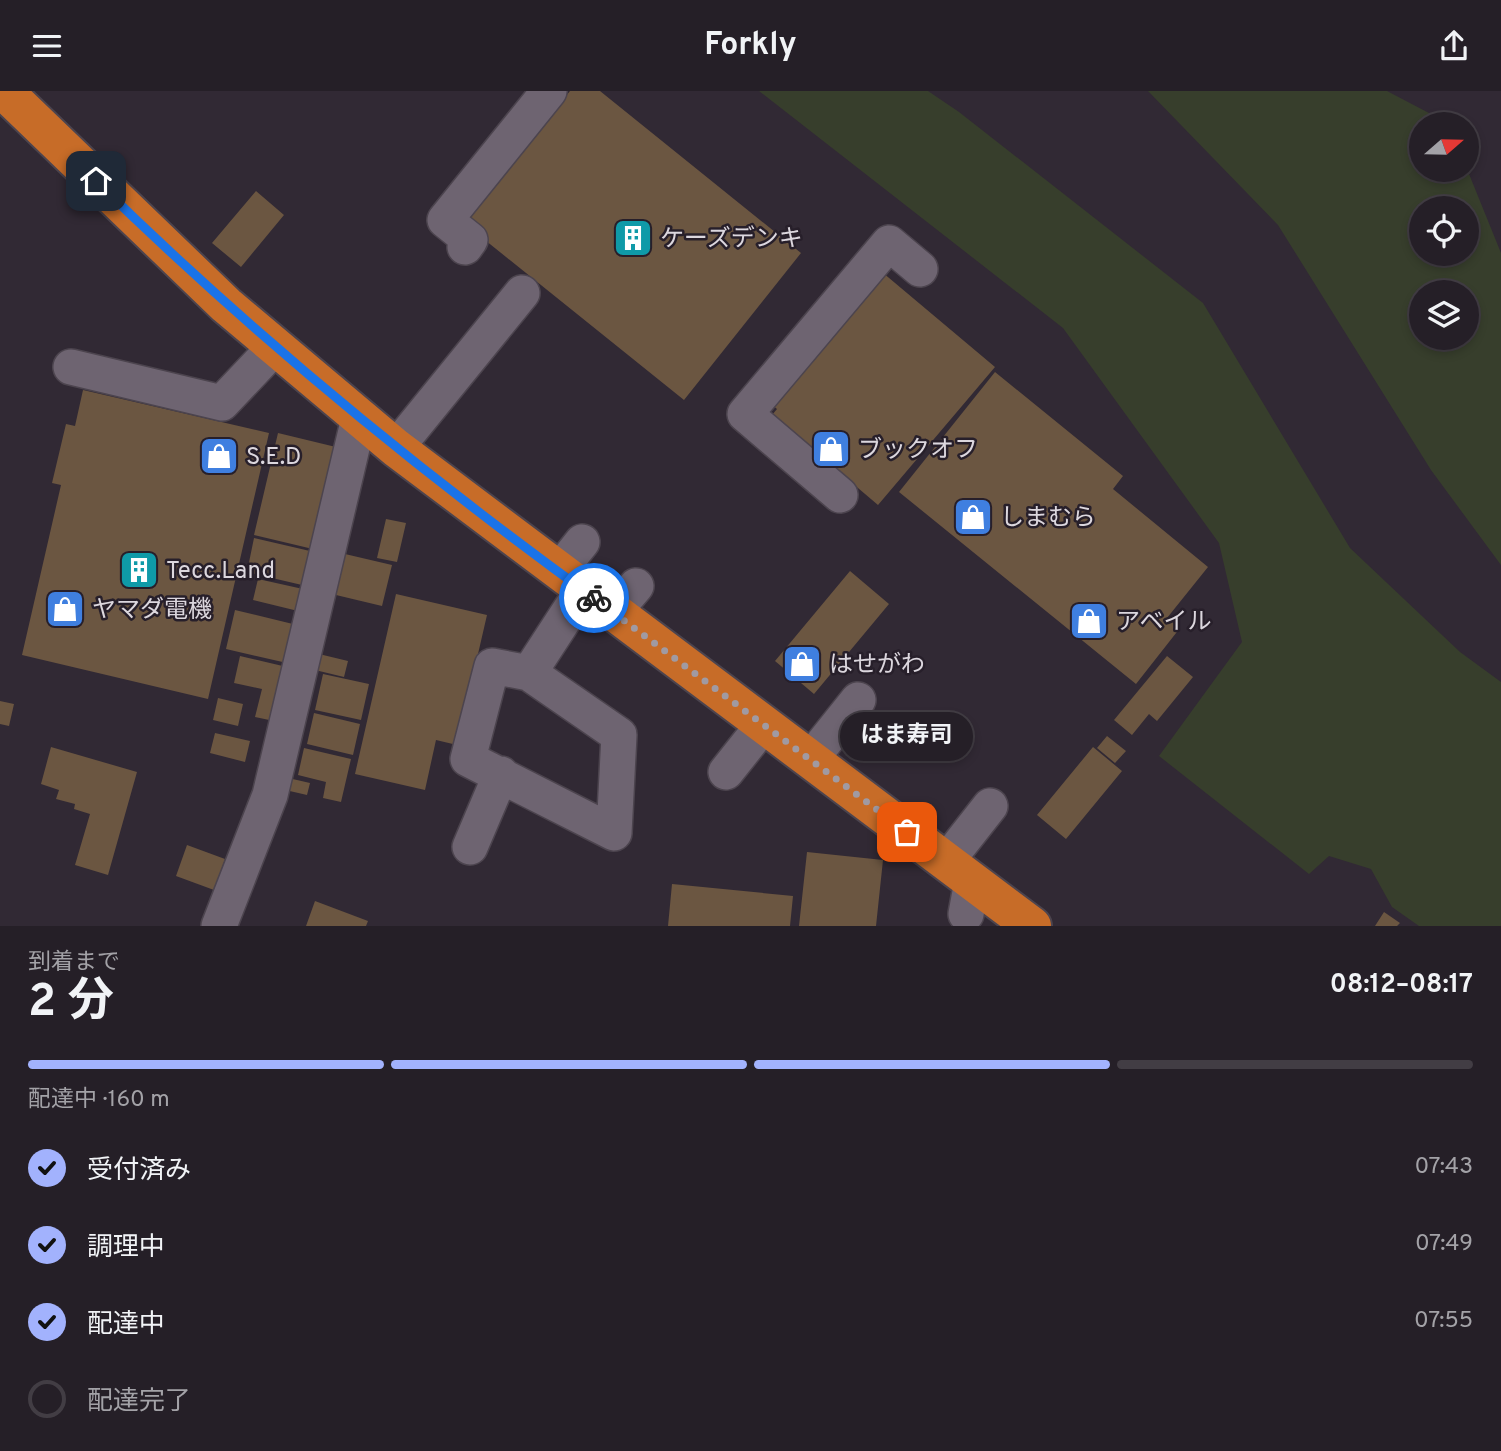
<!DOCTYPE html>
<html lang="ja">
<head>
<meta charset="utf-8">
<style>
	body { margin:0; font-family:Overpass,"Noto Sans JP",sans-serif; background:#2d272f; color:#f1f3f6; height:100vh; display:flex; flex-direction:column; font-size:26px; white-space:nowrap }
	* { box-sizing:border-box; margin:0 }
	p { font-size:23px; color:#a3a2a7 }
	.icon { flex:none; width:38px; height:38px; fill:none; stroke:currentColor; stroke-width:2; stroke-linecap:round; stroke-linejoin:round }
	.map { position:relative; height:835px; overflow:hidden }
	.panel { display:flex; flex-direction:column; background:#251f27; flex:1 }
	.panel>* { flex:none }
	.needle { width:46px; rotate:70deg }
	.fabs { position:absolute; left:1409px; top:21px; display:grid; gap:14px }
	.fabs a { display:grid; place-items:center; width:70px; height:70px; border-radius:50%; background:#251f27; box-shadow:0 4px 10px #0003,0 0 0 2px #423d44; font-size:35px }
	.pin { position:absolute; display:grid; place-items:center; width:60px; height:60px; color:#fff; margin:-30px; border-radius:14px; box-shadow:0 4px 10px #0006 }
	.courier { position:absolute; display:grid; place-items:center; width:70px; height:70px; margin:-35px; border:5px solid #1a73e8; border-radius:50%; background:#fff; color:#222; box-shadow:0 2px 9px #0007 }
	.bubble { position:absolute; height:49px; border-radius:24px; background:#251f27; box-shadow:0 4px 10px #0003,0 0 0 2px #423d44; font-size:23px; font-weight:700; line-height:49px; text-align:center }
	.overview em { font-style:normal; font-weight:700 }
	.overview div { display:flex; flex-direction:column-reverse }
	.overview { display:flex; align-items:center; justify-content:space-between; height:119px; padding:0 28px }
	h1 { font-size:46px; font-weight:700; line-height:52px }
	.bar { display:grid; grid-template-columns:repeat(4,1fr); gap:10px 7px; align-content:center; height:84px; padding:0 28px }
	.bar i { height:9px; border-radius:5px; background:#423d44 }
	.bar .selected { background:#a2b2fd }
	.bar p { grid-column:span 4 }
	ol { padding:0 28px; list-style:none }
	li { display:flex; align-items:center; gap:21px; height:77px }
	li p { margin-inline-start:auto }
	li .icon { padding:7px; border-radius:50%; background:#a2b2fd; color:#111; stroke-width:4 }
	li:last-child { color:#a3a2a7 }
	li i { width:38px; height:38px; border:4px solid #423d44; border-radius:50% }
	header { display:flex; justify-content:space-between; align-items:center; height:91px; padding:0 28px; background:#251f27; font-size:32px; font-weight:700 }
	.map>svg:first-child { display:block }
	.green { fill:#373e2c; fill-rule:evenodd }
	.building { fill:#6b5641 }
	.lines { fill:none; stroke-linecap:round; stroke-linejoin:round }
	.minor-casing { stroke:#4c444e; stroke-width:38 }
	.highway-casing { stroke:#4c444e; stroke-width:42 }
	.minor { stroke:#6e6471; stroke-width:35 }
	.highway { stroke:#c76c28; stroke-width:38 }
	.done { stroke:#a09aa2; stroke-width:7; stroke-dasharray:0 12.6 }
	.route { stroke:#1a73e8; stroke-width:9 }
	.labels { text-anchor:middle; stroke-width:5; stroke-linejoin:round; paint-order:stroke }
	.poi-label { font-size:24px; fill:#dcd7de; stroke:#271f2a; text-anchor:start }
</style>
</head>
<body>
<header><svg class="icon" aria-label="menu" viewBox="0 0 24 24"><path d="M4 6h16M4 12h16M4 18h16"/></svg>Forkly<svg class="icon" aria-label="share" viewBox="0 0 24 24"><path d="M12 15V3M7 8l5-5 5 5M5 13v7h14v-7"/></svg></header>
<div class="map">
<svg width="1501" height="835" viewBox="0 0 1501 835">
	<rect width="100%" height="100%" fill="#312934"/>
	<path class="green" d="M759 0H928L959 21 1203 212 1350 457 1460 561 1501 591V835H1419L1392 816 1371 778 1329 765 1309 783 1159 665 1242 551 1219 452 1063 237Z
		M1148 0H1387L1448 32 1421 33V79L1467 78 1501 162V474L1431 379 1278 134ZM1421 117H1466V163H1421ZM1421 201H1466V247H1421Z"/>
	<path class="building" d="M570 0H600L801 162 684 309 465 133Z
		M256 100 284 124 241 176 212 152Z
		M876 176 995 276 878 414 772 324 777 318 765 308Z
		M995 281 1123 385 1113 398 1208 476 1167 527 1180 537 1136 593 899 401Z
		M83 299 269 342 208 608 22 564 61 394 52 392 66 333 75 335Z
		M278 342 340 357 317 459 254 444Z
		M386 428 406 432 397 471 377 467Z
		M254 447 310 460 302 494 247 481Z
		M345 463 392 474 382 515 336 504Z
		M850 480 889 513 814 603 775 570Z
		M258 488 303 498 298 520 253 509Z
		M396 503 487 524 457 654 436 649 425 699 355 683Z
		M235 519 297 534 287 572 226 558Z
		M319 563 348 570 344 586 315 579Z
		M240 565 287 576 274 630 255 626 262 598 234 592Z
		M1167 565 1193 586 1157 630 1149 623 1132 644 1114 629Z
		M323 583 369 593 361 629 315 619Z
		M218 607 243 613 238 635 213 629Z
		M0 610 14 613 9 635 0 633Z
		M314 622 360 633 353 664 307 653Z
		M215 642 250 650 245 671 210 662Z
		M1107 645 1126 660 1115 672 1097 657Z
		M51 656 137 681 108 784 75 774 90 723 74 718 75 713 56 708 59 699 41 693Z
		M1093 656 1122 680 1066 748 1037 724Z
		M304 657 351 668 341 711 323 707 326 691 298 684Z
		M284 686 310 692 307 704 281 698Z
		M187 754 225 768 214 799 176 785Z
		M807 761 883 769 876 835H799Z
		M672 793 793 805 790 835H668Z
		M315 810 368 830 366 835H306Z
		M1384 821 1400 832 1397 835H1375Z"/>
	<g class="lines">
		<g class="minor-casing">
			<path id="minor" d="M465 156 470 149 445 129 549 0
				M71 276 222 312 275 256
				M396 357 522 202
				M840 404 745 323 889 152 920 178
				M559 480 582 451
				M614 521 636 495
				M492 575 529 582 619 644 614 742 468 668Z
				M529 582 583 499
				M810 669 858 609
				M726 681 764 633
				M470 756 501 683
				M946 771 990 715
				M966 823 972 790
				M219 835 270 704 359 327"/>
		</g>
		<g class="highway-casing">
			<path id="highway" d="M4 0 226 214 396 357 1032 835"/>
		</g>
		<use href="#minor" class="minor"/>
		<use href="#highway" class="highway"/>
	</g>
	<g class="lines">
		<path class="done" d="M594 507 907 741"/>
		<path class="route" d="M96 90C251 242 419 380 594 507"/>
	</g>
	<defs>
		<g id="building-square" transform="scale(2.0125)"><rect x="-9" y="-9" width="18" height="18" rx="4" fill="#0f9aa8" stroke="#271f2a"/><path d="M-4-6H4V6H1V3H-1V6H-4ZM-2.5-4.3h1.7v1.8h-1.7ZM.8-4.3h1.7v1.8H.8ZM-2.5-1h1.7V.8h-1.7ZM.8-1h1.7V.8H.8Z" fill="#fff"/></g>
		<g id="shop-square" transform="scale(2.0125)"><rect x="-9" y="-9" width="18" height="18" rx="4" fill="#3f7fe0" stroke="#271f2a"/><path d="M-5-2.5h2.3a2.7 3.5 0 0 1 5.4 0H5L5.5 6h-11ZM-1.5-2.5h3a1.5 2.3 0 0 0-3 0Z" fill="#fff"/></g>
	</defs>
	<g fill-rule="evenodd">
		<use href="#building-square" x="633" y="147"/>
		<use href="#shop-square" x="831" y="358"/>
		<use href="#shop-square" x="219" y="365"/>
		<use href="#shop-square" x="973" y="426"/>
		<use href="#building-square" x="139" y="479"/>
		<use href="#shop-square" x="65" y="518"/>
		<use href="#shop-square" x="1089" y="530"/>
		<use href="#shop-square" x="802" y="573"/>
	</g>
	<g class="labels">
		<g class="poi-label">
			<text x="660" y="155">ケーズデンキ</text>
			<text x="858" y="366">ブックオフ</text>
			<text x="246" y="373">S.E.D</text>
			<text x="1000" y="434">しまむら</text>
			<text x="166" y="487">Tecc.Land</text>
			<text x="92" y="526">ヤマダ電機</text>
			<text x="1116" y="538">アベイル</text>
			<text x="829" y="581">はせがわ</text>
		</g>
	</g>
</svg>
<div class="fabs">
<a><svg class="needle" viewBox="-14 -14 28 28"><path d="M0-13l5 13h-10z" fill="#e53935"/><path d="M0 13l5-13h-10z" fill="#a3a2a7"/></svg></a>
<a><svg class="icon" aria-label="locate" viewBox="0 0 24 24"><circle cx="12" cy="12" r="6"/><path d="M12 2v4M12 18v4M2 12h4M18 12h4"/></svg></a>
<a><svg class="icon" aria-label="layers" viewBox="0 0 24 24"><path d="M12 4l9 5-9 5-9-5zM3 14l9 5 9-5"/></svg></a>
</div>
<div class="pin" style="left:907px;top:741px;background:#ea580c"><svg class="icon" aria-label="bag" viewBox="0 0 24 24"><path d="M5 8h14l-1 12H6zM9 8a3 3 0 0 1 6 0"/></svg></div>
<div class="pin" style="left:96px;top:90px;background:#1f2937"><svg class="icon" aria-label="home" viewBox="0 0 24 24"><path d="M3 11l9-7 9 7M6 9v11h12V9"/></svg></div>
<div class="courier" style="left:594px;top:507px"><svg class="icon" aria-label="bike" viewBox="0 0 24 24"><circle cx="6" cy="16" r="4"/><circle cx="18" cy="16" r="4"/><path d="M6 16l4-8h5l3 8M10 8l3 8H6M13 5h3"/></svg></div>
<div class="bubble" style="left:840px;top:621px;width:133px">はま寿司</div>
</div>
<section class="panel">
<div class="overview"><div><h1>2 分</h1><p>到着まで</p></div><em>08:12–08:17</em></div>
<div class="bar"><i class="selected"></i><i class="selected"></i><i class="selected"></i><i></i><p>配達中 · 160 m</p></div>
<ol>
<li><svg class="icon" aria-label="check" viewBox="0 0 24 24"><path d="M5 12l5 5 9-10"/></svg>受付済み<p>07:43</p></li>
<li><svg class="icon" aria-label="check" viewBox="0 0 24 24"><path d="M5 12l5 5 9-10"/></svg>調理中<p>07:49</p></li>
<li><svg class="icon" aria-label="check" viewBox="0 0 24 24"><path d="M5 12l5 5 9-10"/></svg>配達中<p>07:55</p></li>
<li><i></i>配達完了</li>
</ol>
</section>
</body>
</html>
